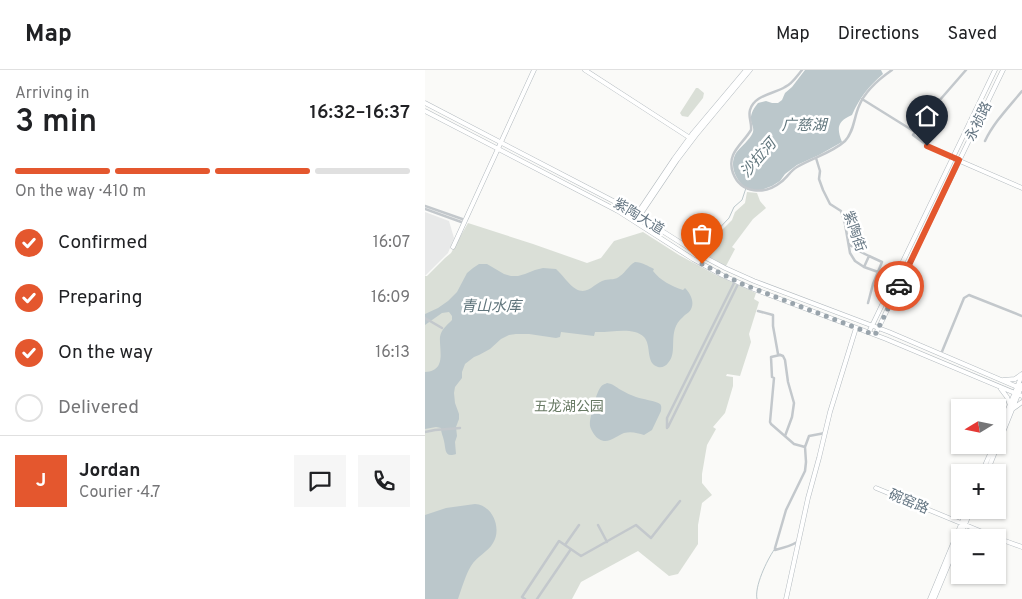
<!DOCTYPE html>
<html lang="en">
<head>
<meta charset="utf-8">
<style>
	body { margin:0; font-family:Overpass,"Noto Sans SC",sans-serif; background:#f6f6f6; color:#202124; height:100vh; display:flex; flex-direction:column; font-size:19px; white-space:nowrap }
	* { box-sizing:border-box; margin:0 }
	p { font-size:16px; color:#757577 }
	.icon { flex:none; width:28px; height:28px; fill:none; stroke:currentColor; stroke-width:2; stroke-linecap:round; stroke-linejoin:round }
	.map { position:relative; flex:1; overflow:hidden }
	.panel { display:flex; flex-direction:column; background:#fff; width:425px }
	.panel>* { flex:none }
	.needle { width:32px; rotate:260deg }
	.fabs { position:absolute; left:526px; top:329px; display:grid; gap:10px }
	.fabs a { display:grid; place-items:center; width:55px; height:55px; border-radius:0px; background:#fff; box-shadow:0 1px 4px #0004; font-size:25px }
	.pin { position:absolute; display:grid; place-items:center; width:42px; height:42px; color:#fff; margin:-51px -21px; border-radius:50% 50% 50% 0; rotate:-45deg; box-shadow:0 0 5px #0007 }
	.pin .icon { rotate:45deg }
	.courier { position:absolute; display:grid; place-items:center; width:50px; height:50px; margin:-25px; border:4px solid #e4572e; border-radius:50%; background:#fff; color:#222; box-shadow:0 1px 6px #0007 }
	.overview em { font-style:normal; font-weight:600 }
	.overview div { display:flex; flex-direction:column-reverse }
	.overview { display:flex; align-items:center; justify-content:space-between; height:85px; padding:0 15px }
	h1 { font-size:32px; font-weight:600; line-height:38px }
	.bar { display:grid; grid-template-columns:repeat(4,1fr); gap:8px 5px; align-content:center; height:60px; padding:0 15px }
	.bar i { height:6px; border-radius:4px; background:#e0e0e0 }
	.bar .on { background:#e4572e }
	.bar p { grid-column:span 4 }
	.line { display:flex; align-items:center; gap:12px; padding:0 15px; border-top:1px solid #e0e0e0 }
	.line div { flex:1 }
	.round { display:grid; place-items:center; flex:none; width:52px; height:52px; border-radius:0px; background:#f6f6f6 }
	ol { padding:0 15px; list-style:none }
	li { display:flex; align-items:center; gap:15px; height:55px }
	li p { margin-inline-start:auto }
	li .icon { padding:5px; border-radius:50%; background:#e4572e; color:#fff; stroke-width:4 }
	li:last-child { color:#757577 }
	li i { width:28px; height:28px; border:2px solid #e0e0e0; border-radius:50% }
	header { display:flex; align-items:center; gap:30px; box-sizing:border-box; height:70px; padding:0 25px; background:#fff; border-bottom:1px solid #e0e0e0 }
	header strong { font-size:24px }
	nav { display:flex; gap:28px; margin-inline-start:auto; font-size:18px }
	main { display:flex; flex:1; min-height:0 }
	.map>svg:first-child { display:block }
	.built { fill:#e8e9e9 }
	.green { fill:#dadfd7 }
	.water { fill:#bbc7cb }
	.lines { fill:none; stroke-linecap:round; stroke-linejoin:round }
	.stream { stroke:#bbc7cb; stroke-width:1 }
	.secondary-casing { stroke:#b3babf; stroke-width:5 }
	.street { stroke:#c3c8cc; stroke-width:2.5 }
	.secondary { stroke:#fff; stroke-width:4 }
	.done { stroke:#99a4ac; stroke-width:5; stroke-dasharray:0 9 }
	.route { stroke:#e4572e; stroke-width:6 }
	.labels { text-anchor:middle; stroke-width:5; stroke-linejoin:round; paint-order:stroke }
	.street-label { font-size:14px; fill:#657683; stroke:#fff }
	.park-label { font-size:14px; fill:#687a64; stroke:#fff }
	.water-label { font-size:15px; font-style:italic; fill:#60757c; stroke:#fff }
</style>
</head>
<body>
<header>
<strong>Map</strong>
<nav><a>Map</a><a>Directions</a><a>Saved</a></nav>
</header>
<main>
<section class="panel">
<div class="overview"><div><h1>3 min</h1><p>Arriving in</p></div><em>16:32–16:37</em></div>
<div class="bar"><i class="on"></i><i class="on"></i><i class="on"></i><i></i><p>On the way · 410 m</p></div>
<ol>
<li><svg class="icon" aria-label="check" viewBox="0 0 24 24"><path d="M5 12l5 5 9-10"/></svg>Confirmed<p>16:07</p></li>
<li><svg class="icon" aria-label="check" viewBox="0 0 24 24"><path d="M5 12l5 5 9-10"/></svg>Preparing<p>16:09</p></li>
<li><svg class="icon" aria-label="check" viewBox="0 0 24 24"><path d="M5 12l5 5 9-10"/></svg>On the way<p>16:13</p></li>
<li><i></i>Delivered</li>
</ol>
<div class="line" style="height:90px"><b class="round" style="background:#e4572e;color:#fff">J</b><div><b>Jordan</b><p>Courier · 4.7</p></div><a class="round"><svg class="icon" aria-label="chat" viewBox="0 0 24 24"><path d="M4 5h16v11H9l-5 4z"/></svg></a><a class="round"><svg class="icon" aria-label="phone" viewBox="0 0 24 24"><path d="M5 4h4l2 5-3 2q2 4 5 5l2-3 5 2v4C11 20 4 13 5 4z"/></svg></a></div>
</section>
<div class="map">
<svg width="597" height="529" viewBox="0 0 597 529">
	<rect width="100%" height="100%" fill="#fafaf8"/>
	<path class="built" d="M0 142 24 151 29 168 23 183 0 206Z"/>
	<path class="green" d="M271 18H273L279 23 278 28 263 47 257 46 255 43Z
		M322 122 332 123 335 131 341 138 328 149 307 177 310 179 301 196 278 183 288 169 307 150 310 142 320 133Z
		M43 153 108 174 162 193 176 188 189 171 218 162 254 185 291 205 331 223 329 229 334 232 324 264 326 272 315 306 302 304 301 306 308 307V316L300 343 288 357 291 359 282 375 277 404V413L287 425 277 433 273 455V474L253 504 244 506 213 481 156 512 147 529H0V206H2L20 188 26 183Z"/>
	<path class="water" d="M380 0H456L458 4C444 16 435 27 427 45 413 51 411 57 417 72L394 85 372 95 360 104 355 111 347 116 336 120H323C312 112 303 97 311 83 316 76 325 70 328 62 329 58 327 55 326 51 325 44 329 38 333 33L341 31 347 33H353L357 30 360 23 367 17Z
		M210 192C217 192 223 196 229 199L228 201C236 211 246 216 258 220L260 218C266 224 271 234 264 242 262 244 259 245 258 247 241 261 254 282 243 293 241 296 237 298 233 297 220 293 227 276 219 267 208 256 185 263 170 262L169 266 136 262 135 267 131 268 104 264H91L84 265 76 269 65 279 54 285 49 287 40 294 37 302V308L30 317 29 323 30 333 34 344V349L31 357 32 366 30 372 31 384C19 388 21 379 19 371 18 366 16 363 16 358L11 357 0 359V302C22 301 14 280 15 267 16 260 22 255 27 250V246L24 242 17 243 0 255V244L13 238 23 231 32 222 42 203 48 198 54 194H62L79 204 86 206H93L100 204 110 200 118 198 131 199C137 204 144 215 151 219 163 226 170 212 180 210 185 209 191 210 195 206 201 202 203 196 210 192Z
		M182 313C188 314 191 317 196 320 201 323 206 325 211 327 216 329 232 331 235 334 237 336 236 339 236 341L227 360 219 365C213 363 206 361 199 363 191 366 183 375 174 369 170 367 166 360 165 356 164 349 171 324 175 318 178 314 178 315 182 313Z
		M50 434C68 435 77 459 68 473 63 482 52 486 46 496 40 506 37 518 33 529H0V445L21 438Z"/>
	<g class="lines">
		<path class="stream" d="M284 169 304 148 309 137 317 130 321 118
			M332 529C329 517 342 490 349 480"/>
		<g class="secondary-casing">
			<path id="secondary" d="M160 0 265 68
				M0 33 196 135 272 183 300 198 329 211 464 262 597 319
				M0 41 193 141 268 189 297 205 326 218 461 269 597 326
				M528 88 597 118
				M213 148 252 90 271 65 325 0
				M208 150 249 89 268 63 321 0
				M28 177 109 0
				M452 261 578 0
				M444 262 570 0
				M578 310 590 309 597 304
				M576 319 582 327 585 335
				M589 338 597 332
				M572 366 597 305
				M557 402 569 375
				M562 402 597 315
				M451 418 572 468
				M572 468 597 477
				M361 529 383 428 394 388 405 342 431 258
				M505 529 542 440
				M509 529 546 440"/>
		</g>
		<path class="street" d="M377 0C372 6 367 14 360 17 349 24 329 25 325 40 323 47 327 53 326 60 317 75 301 83 308 103 316 124 340 125 356 112 362 108 365 101 372 97 387 88 407 83 420 71 429 62 429 47 434 36 440 21 454 9 467 0
			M437 29 490 62 488 65 507 79 528 88
			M490 62 507 39 541 0
			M560 71C569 52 584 37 597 21
			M391 88 395 101 394 109 398 120 405 134 416 141 420 154 425 183 430 191 439 197 470 208
			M0 136 40 150
			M0 139 39 153
			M424 174 432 180 444 186 439 197
			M443 233 448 214 457 192 444 186
			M333 241 348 245V256L353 284 358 286 360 290 363 312 369 333 367 347 360 366
			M0 248 17 258
			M516 284 539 228 544 225 597 246
			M355 285 346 287 347 307 349 308 345 352 346 354 369 374 380 377 384 366 400 363
			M243 357 314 212
			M242 358V348L310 211
			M0 362 10 360 35 358
			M173 455 182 472
			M372 472C366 476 358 478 350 480V478L361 440 380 401 381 392 380 377
			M140 475 154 455
			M100 529 97 527 134 471 156 486 211 455 226 468 255 431
			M112 529 146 479"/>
		<use href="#secondary" class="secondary"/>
	</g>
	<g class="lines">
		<path class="done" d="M277 194 317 214 450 265 474 216"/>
		<path class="route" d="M474 216 534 90 502 76"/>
	</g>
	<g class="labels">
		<g class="street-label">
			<text transform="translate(553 51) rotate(-64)" y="5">永祯路</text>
			<text transform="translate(214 146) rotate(31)" y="5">紫陶大道</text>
			<text transform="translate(430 161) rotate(71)" y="5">紫陶街</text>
			<text transform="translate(484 431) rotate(23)" y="5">碗窑路</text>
		</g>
		<g class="park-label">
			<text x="144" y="341">五龙湖公园</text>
		</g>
		<g class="water-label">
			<text x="379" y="60">广慈湖</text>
			<text transform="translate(333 88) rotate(-49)" y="5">沙拉河</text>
			<text x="66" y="241">青山水库</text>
		</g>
	</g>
</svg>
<div class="fabs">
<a><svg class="needle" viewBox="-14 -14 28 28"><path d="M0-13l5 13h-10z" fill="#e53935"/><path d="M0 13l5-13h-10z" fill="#757577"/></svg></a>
<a>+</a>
<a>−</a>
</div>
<div class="pin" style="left:277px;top:194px;background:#ea580c"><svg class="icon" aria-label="bag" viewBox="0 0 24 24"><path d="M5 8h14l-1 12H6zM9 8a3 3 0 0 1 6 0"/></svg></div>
<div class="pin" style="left:502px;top:76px;background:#1f2937"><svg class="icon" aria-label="home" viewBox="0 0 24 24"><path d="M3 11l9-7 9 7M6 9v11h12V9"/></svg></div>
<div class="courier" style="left:474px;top:216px"><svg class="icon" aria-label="car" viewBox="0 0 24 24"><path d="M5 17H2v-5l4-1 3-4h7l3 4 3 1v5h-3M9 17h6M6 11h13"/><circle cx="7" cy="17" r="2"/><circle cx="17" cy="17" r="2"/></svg></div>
</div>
</main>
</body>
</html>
